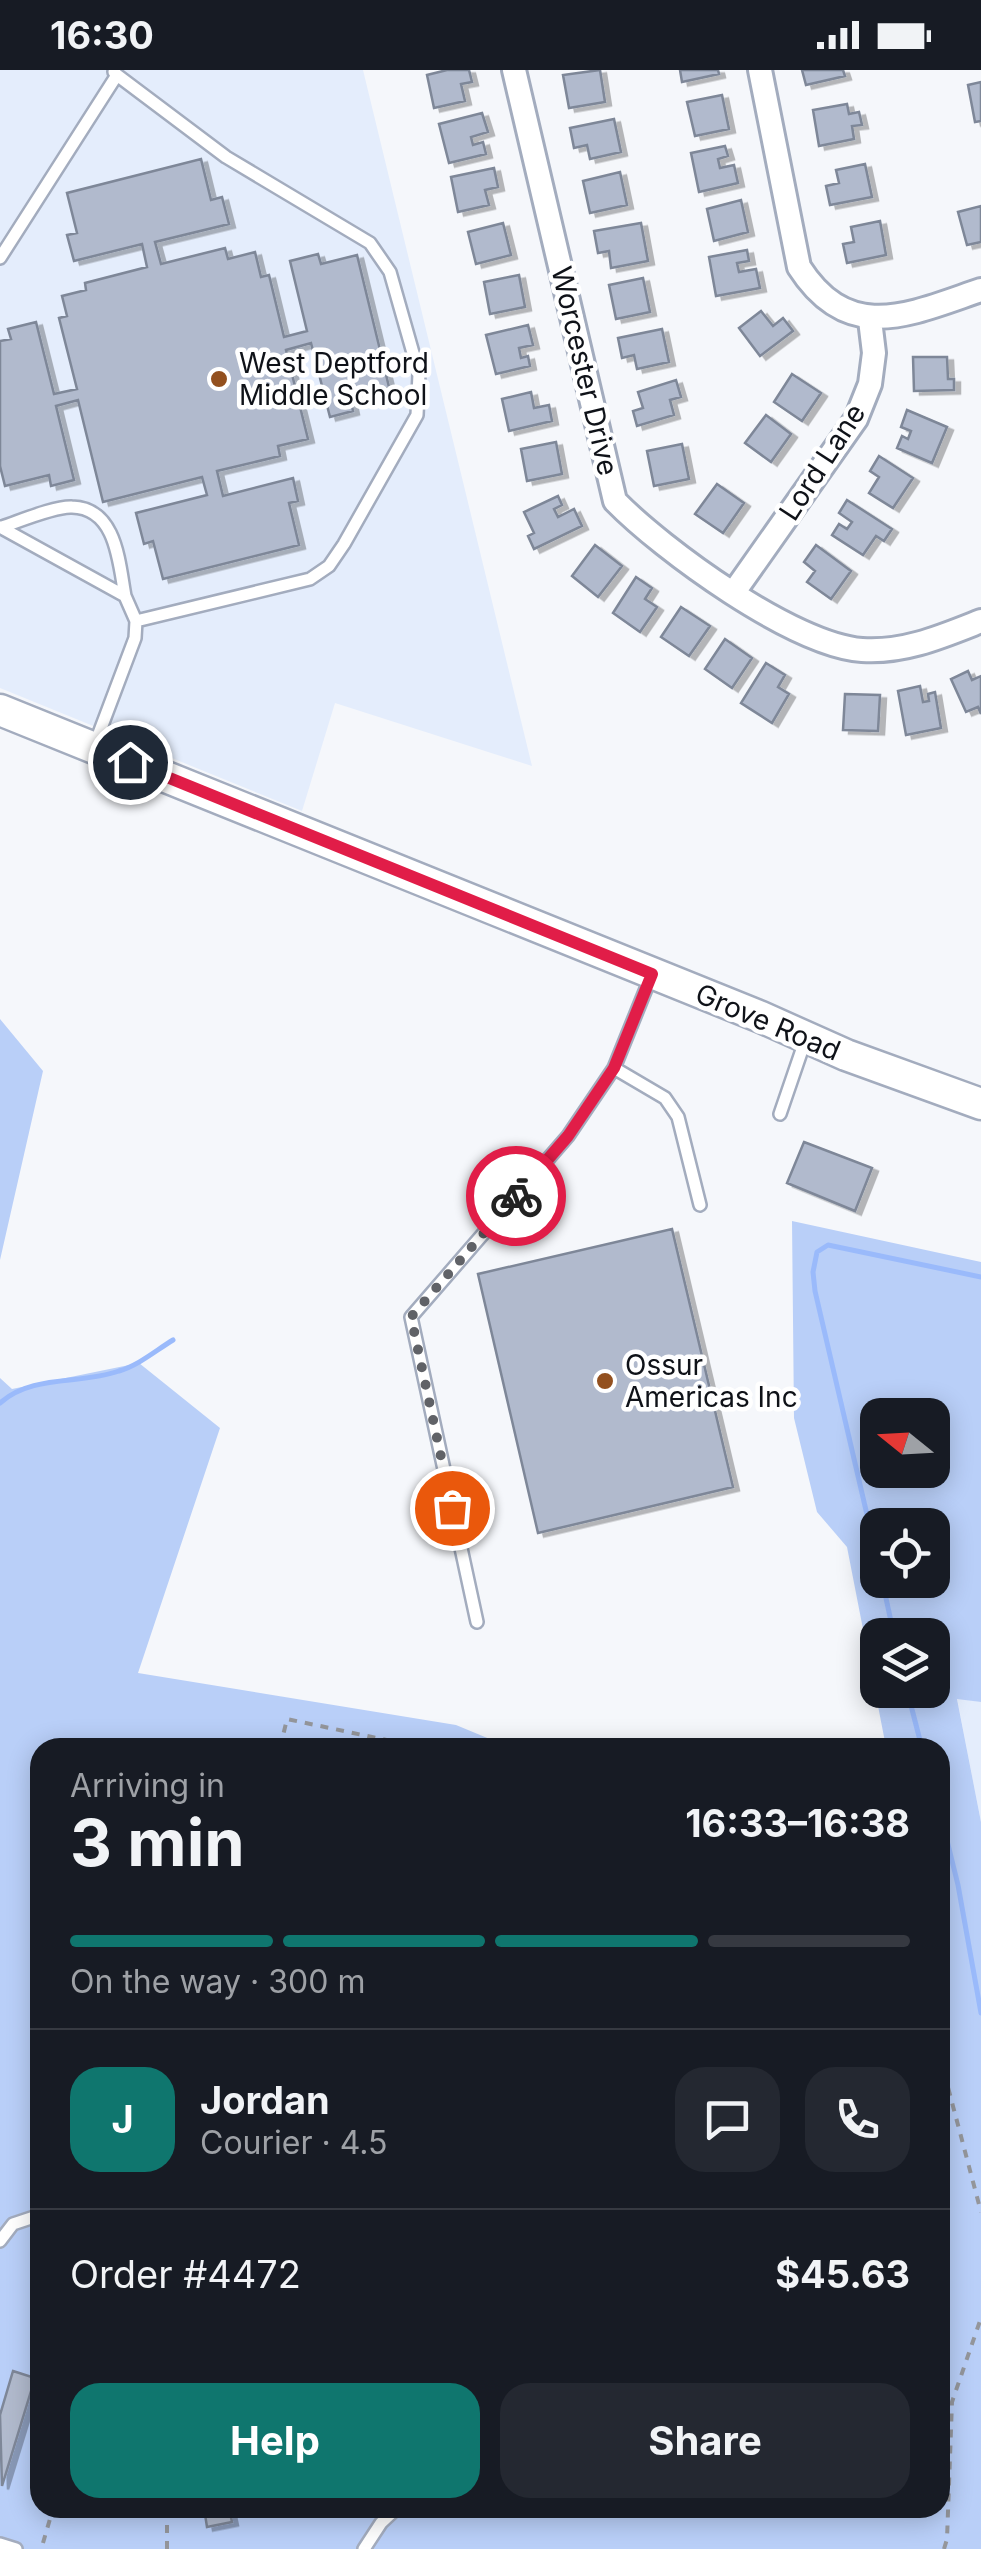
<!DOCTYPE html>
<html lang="en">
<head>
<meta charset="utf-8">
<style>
	body { margin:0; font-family:Inter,sans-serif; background:#242831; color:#f1f3f6; height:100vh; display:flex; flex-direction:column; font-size:38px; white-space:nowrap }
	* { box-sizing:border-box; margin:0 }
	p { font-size:32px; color:#9ea1a6 }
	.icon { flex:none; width:55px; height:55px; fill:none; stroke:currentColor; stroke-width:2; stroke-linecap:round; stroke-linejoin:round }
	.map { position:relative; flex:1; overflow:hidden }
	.details { position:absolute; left:30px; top:1668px; width:920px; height:780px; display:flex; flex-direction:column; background:#171b24; border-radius:30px; box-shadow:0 5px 25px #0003 }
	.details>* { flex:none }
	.needle { width:65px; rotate:288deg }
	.buttons { position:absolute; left:860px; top:1328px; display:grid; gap:20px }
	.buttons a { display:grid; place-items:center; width:90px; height:90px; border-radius:20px; background:#171b24; box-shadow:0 5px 25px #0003; font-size:50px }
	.pin { position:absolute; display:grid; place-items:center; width:85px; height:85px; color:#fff; margin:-42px; border:5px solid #fff; border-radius:50%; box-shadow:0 2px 10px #0007 }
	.courier { position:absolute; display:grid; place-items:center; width:100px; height:100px; margin:-50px; border:8px solid #e11d48; border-radius:50%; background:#fff; color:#222; box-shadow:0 2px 12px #0007 }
	.head em { font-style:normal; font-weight:700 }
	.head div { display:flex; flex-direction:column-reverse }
	.head { display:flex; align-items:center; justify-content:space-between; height:170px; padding:0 40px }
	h1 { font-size:65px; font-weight:700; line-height:75px }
	.bar { display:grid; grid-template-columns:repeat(4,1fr); gap:15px 10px; align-content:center; height:120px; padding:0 40px }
	.bar i { height:12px; border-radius:8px; background:#363941 }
	.bar .on { background:#0f766e }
	.bar p { grid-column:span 4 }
	.line { display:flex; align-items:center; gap:25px; padding:0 40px; border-top:2px solid #363941 }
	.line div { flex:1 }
	.round { display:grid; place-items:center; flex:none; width:105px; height:105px; border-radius:30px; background:#242831 }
	.primary-button { display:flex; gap:20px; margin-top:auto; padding:20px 40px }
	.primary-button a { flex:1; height:115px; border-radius:30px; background:#0f766e; color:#fff; font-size:40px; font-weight:700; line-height:115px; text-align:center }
	.primary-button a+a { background:#242831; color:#f1f3f6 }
	.status { display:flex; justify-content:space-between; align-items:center; height:70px; padding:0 50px; background:#171b24; direction:ltr }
	.status svg { height:28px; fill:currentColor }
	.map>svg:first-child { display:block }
	.built { fill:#e4edfc }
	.green { fill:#b9cff8; fill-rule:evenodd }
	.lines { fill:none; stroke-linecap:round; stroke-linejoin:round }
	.stream { stroke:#9abafb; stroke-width:5 }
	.building { fill:#b1bacd; stroke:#7e8798; stroke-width:2.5; filter:url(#shadow) }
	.service-casing { stroke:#a3acbe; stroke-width:16 }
	.minor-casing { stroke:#a3acbe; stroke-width:28 }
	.secondary-casing { stroke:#a3acbe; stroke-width:35 }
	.path { stroke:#94969b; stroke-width:4; stroke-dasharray:8 8; stroke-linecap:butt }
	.service { stroke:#fff; stroke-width:11 }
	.minor { stroke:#fff; stroke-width:22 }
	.secondary { stroke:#fff; stroke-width:30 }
	.done { stroke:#606267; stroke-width:10; stroke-dasharray:0 18 }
	.route { stroke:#e11d48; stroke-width:12 }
	.poi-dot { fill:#93501f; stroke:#fff; stroke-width:4 }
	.labels { text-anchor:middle; stroke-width:9; stroke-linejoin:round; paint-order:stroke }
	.poi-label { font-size:28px; fill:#0f1218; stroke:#fff; text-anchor:start }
	.street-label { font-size:28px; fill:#0f1218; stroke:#fff }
</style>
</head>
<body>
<div class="status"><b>16:30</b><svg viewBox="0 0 49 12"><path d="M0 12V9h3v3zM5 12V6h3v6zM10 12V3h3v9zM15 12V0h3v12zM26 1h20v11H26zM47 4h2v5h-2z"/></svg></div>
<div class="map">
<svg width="981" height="2479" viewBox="0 0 981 2479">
	<defs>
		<filter id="shadow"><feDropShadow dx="6" dy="3.5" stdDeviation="0" flood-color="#0004"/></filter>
	</defs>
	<rect width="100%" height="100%" fill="#f5f7fb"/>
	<path class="built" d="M0 0H363L532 696 335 633 302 741 0 618Z
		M957 1628 981 1632V1752Z"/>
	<path class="green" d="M0 949 43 1001 0 1190Z
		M792 1151 981 1192V1632L957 1629 981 1752V2479H0V1308L12 1319 139 1293 220 1358 138 1603 456 1655 509 1677 40 1678V2438H940V1678L886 1677 847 1477 817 1442 794 1348ZM878 1345H932V1400H878ZM878 1455H932V1510H878ZM878 1565H932V1620H878Z"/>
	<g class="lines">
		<path class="stream" d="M0 1333C33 1304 80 1315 119 1301 139 1295 155 1281 173 1270
			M878 1492 815 1221 813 1202 817 1182 828 1175 981 1207
			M882 1510 894 1565
			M907 1620 922 1678
			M940 1742 958 1815 981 1943"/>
	</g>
	<path class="building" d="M447 0H469L472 12 461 14 465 31 434 38 427 5Z
		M600 0 605 32 569 38 563 5Z
		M680 0H718L719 4 682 12Z
		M802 0H843L845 6 806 15Z
		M981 12V51L975 52 968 15Z
		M722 25 729 59 695 66 687 32Z
		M847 34 849 44 859 42 862 55 852 56 854 69 819 76 813 40Z
		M482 43 488 62 471 67 473 75 483 72 486 84 449 93 439 54Z
		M614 49 621 82 590 89 587 75 574 78 570 58Z
		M725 76 728 86 718 89 720 98 734 95 738 113 699 122 691 83Z
		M201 89 211 130 222 127 229 154 155 172 161 194 225 178 228 189 255 182 261 207 269 205 284 267 307 261 290 191 318 184 321 194 357 185 389 317 350 327 353 341 330 347 311 273 286 280 308 369 278 376 280 386 217 401 223 426 293 408 298 431 289 433 299 475 163 509 153 471 144 474 136 443 207 425 202 407 103 432 78 330 56 336 74 410 51 416 49 405 5 416 0 396V271L11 269 8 259 36 252 54 324 77 319 59 248 67 246 62 226 86 220 85 213 147 197 142 174 74 191 67 165 77 163 67 123Z
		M865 94 872 127 830 135 826 116 839 113 836 100Z
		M494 98 498 117 485 120 489 135 458 142 451 107Z
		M620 102 627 135 590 143 583 111Z
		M741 130 748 162 714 171 707 139Z
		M981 136V172L967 175 958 142Z
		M880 151 886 185 847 193 843 174 854 172 851 157Z
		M503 153 511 185 476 194 468 162Z
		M641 153 648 191 611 198 609 181 598 183 594 161Z
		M747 180 749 191 737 193 739 202 756 199 760 218 716 226 709 187Z
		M519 205 525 237 490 244 484 212Z
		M643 208 650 242 616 249 609 215Z
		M761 241 773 256 783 248 793 261 760 286 739 258Z
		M528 255 533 275 519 278 521 288 528 286 530 296 496 304 486 265Z
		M662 259 669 292 637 299 634 285 622 288 618 268Z
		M913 287H947L948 309H954V320L914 321Z
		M792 304 821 323 802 351 774 332Z
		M676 310 681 327 670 330 674 345 637 356 633 341 643 338 638 322Z
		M531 322 534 338 549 335 552 351 509 361 502 329Z
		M907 340 947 357 932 393 897 378 902 366 908 369 911 361 901 357Z
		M766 345 791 364 771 392 745 373Z
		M556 372 562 404 527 411 521 379Z
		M682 374 689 409 654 416 647 381Z
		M879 386 913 408 893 438 869 423 879 407 870 401Z
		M717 414 744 433 723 463 695 444Z
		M558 426 562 435 554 439 558 447 574 439 582 456 534 479 528 466 534 463 524 442Z
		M847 430 892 459 884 471 876 466 863 485 832 465 839 454 847 459 852 452 839 443Z
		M595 475 622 496 598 527 572 506Z
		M816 475 851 501 831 529 807 512 815 501 804 492Z
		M636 507 652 518 645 529 657 537 640 562 613 543Z
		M681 537 710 556 689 586 661 567Z
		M725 569 752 588 732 618 705 599Z
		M766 593 785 605 778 617 789 624 772 653 741 633Z
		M968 601 972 610 981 606V644L978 637 966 642 951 609Z
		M920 616 923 632 929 631 928 624 935 622 941 658 906 665 898 621Z
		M845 624 880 625 878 661 843 660Z
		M804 1072 872 1098 855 1141 787 1113Z
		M672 1159 733 1417 538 1463 478 1204Z
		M13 2301 35 2308 2 2416 0 2345Z
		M204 2438H229L232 2452 207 2457Z"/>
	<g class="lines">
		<g class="service-casing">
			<path id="service" d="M0 188 117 5 114 2
				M0 457 125 526 136 551 310 509 329 496 344 474 417 345 419 304 390 202 370 173 226 87 117 5
				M2 457C20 451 55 436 72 437 117 438 119 494 125 526
				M95 674 135 568 136 551
				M614 998 665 1028 678 1047 700 1135
				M780 1044 806 968
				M477 1552 411 1247 568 1066 614 998 652 904
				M317 1678V1677
				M0 2171 13 2154 40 2145
				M0 2474 16 2479
				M364 2479 381 2453 397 2438"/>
		</g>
		<g class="minor-casing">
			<path id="minor" d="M514 0 615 431C663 480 793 575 862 580 904 583 943 566 981 551
				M760 0 799 197C849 275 910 244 981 220
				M734 522 856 349 870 314 874 283 870 250"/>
		</g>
		<g class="secondary-casing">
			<path id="secondary" d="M0 640 761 947 846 985 981 1034"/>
		</g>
		<path class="path" d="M280 1678 287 1649 424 1678
			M940 1987 981 2142
			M316 2438 345 2444 365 2438
			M43 2473 52 2442
			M167 2479V2438
			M944 2479 947 2469 952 2332 981 2248"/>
		<use href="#service" class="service"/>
		<use href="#minor" class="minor"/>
		<use href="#secondary" class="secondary"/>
	</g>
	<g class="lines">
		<path class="done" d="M452 1438 411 1247 516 1126"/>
		<path class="route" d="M130 692 652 904 614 998 568 1066 516 1126"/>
	</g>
	<g class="poi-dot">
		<circle cx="219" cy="309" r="10"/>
		<circle cx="605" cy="1311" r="10"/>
	</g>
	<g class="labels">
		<g class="poi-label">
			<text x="239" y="303">West Deptford<tspan x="239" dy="32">Middle School</tspan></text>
			<text x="625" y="1305">Ossur<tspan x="625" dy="32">Americas Inc</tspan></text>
		</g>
		<g class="street-label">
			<text transform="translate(585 301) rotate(77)" y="10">Worcester Drive</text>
			<text transform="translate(822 392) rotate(-57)" y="10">Lord Lane</text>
			<text transform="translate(768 952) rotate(23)" y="10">Grove Road</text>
		</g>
	</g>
</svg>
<div class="buttons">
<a><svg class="needle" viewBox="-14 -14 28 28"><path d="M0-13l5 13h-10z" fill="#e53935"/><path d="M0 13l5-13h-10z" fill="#9ea1a6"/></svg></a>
<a><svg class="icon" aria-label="locate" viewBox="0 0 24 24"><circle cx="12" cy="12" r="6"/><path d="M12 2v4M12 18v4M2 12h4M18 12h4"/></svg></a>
<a><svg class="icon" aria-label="layers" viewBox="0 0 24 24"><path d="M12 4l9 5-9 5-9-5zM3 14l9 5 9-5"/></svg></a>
</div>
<div class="pin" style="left:452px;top:1438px;background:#ea580c"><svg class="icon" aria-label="bag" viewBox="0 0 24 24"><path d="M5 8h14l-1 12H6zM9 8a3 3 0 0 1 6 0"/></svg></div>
<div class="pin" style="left:130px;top:692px;background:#1f2937"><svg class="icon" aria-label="home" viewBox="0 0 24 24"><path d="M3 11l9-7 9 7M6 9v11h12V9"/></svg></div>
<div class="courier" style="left:516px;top:1126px"><svg class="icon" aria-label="bike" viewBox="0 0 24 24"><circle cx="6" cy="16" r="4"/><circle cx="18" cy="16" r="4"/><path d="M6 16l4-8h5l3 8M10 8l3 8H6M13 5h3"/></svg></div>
<section class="details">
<div class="head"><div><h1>3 min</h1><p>Arriving in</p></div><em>16:33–16:38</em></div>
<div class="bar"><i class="on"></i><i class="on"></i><i class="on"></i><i></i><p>On the way · 300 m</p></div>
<div class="line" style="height:180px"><b class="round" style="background:#0f766e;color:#fff">J</b><div><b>Jordan</b><p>Courier · 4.5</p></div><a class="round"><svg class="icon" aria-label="chat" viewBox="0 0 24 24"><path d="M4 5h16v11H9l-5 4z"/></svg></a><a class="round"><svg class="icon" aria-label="phone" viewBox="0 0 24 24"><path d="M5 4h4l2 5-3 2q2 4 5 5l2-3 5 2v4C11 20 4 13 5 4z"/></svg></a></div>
<div class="line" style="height:130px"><div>Order #4472</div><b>$45.63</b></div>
<div class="primary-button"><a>Help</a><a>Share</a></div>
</section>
</div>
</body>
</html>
